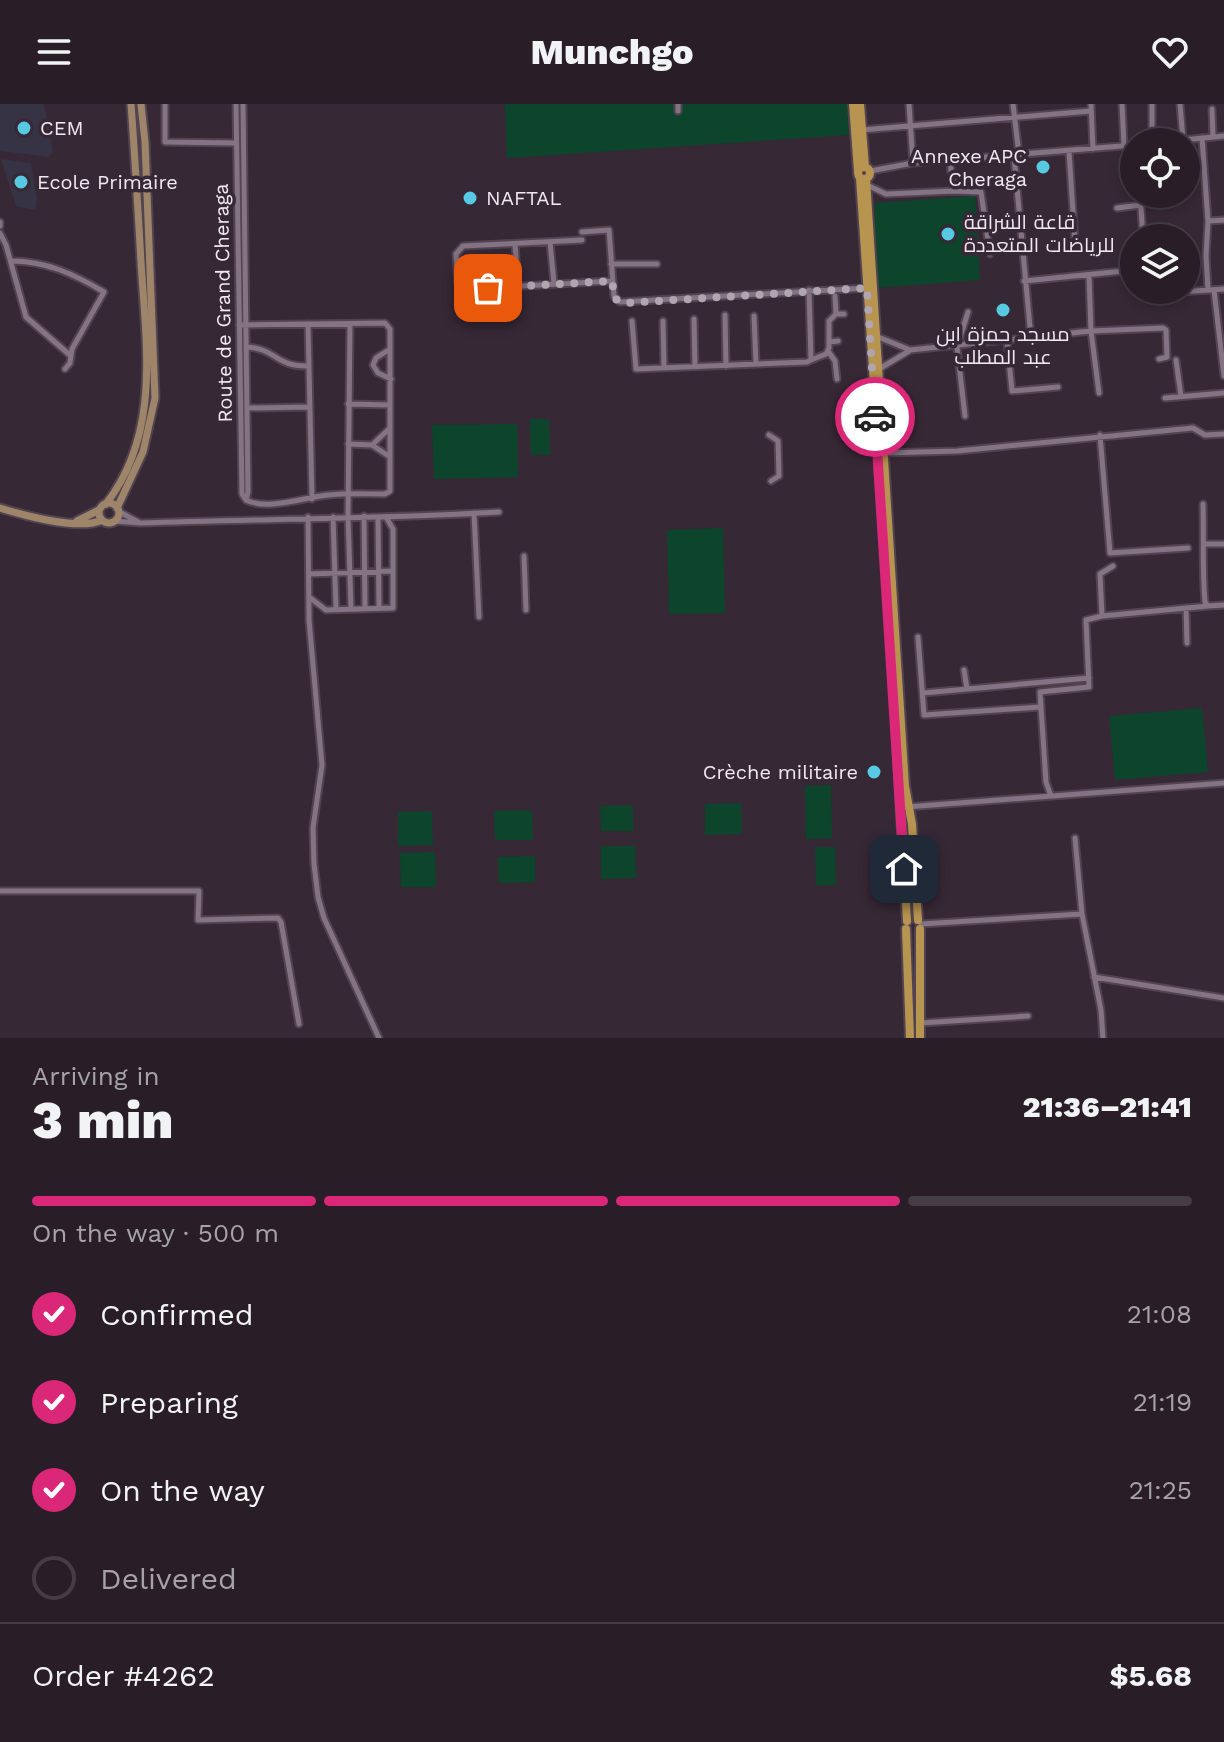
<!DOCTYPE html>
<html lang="en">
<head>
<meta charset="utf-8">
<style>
	body { margin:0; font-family:"Work Sans",Cairo,sans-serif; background:#352b34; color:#f1f3f6; height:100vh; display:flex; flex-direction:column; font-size:30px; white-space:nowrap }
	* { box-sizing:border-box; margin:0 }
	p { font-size:26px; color:#a5a2a8 }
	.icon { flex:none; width:44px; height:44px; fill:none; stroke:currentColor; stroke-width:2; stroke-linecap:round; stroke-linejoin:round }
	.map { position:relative; height:934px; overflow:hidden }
	.panel { display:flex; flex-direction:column; background:#291e28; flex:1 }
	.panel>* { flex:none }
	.fabs { position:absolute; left:1120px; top:24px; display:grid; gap:16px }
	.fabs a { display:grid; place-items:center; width:80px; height:80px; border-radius:50%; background:#291e28; box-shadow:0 4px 12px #0003,0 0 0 2px #453c45; font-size:40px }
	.pin { position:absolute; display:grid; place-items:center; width:68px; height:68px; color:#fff; margin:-34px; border-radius:16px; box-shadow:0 4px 12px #0006 }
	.courier { position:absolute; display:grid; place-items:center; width:80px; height:80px; margin:-40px; border:6px solid #db2777; border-radius:50%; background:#fff; color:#222; box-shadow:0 2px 10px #0007 }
	.head em { font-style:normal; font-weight:800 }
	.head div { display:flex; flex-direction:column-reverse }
	.head { display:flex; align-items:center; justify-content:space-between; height:136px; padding:0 32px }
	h1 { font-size:52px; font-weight:800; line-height:60px }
	.bar { display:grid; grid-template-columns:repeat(4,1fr); gap:12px 8px; align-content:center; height:96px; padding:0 32px }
	.bar i { height:10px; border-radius:6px; background:#453c45 }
	.bar .active { background:#db2777 }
	.bar p { grid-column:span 4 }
	.line { display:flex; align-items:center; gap:20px; padding:0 32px; border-top:2px solid #453c45 }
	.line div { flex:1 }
	ol { padding:0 32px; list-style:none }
	li { display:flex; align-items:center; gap:24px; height:88px }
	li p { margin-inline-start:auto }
	li .icon { padding:8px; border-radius:50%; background:#db2777; color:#fff; stroke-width:4 }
	li:last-child { color:#a5a2a8 }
	li i { width:44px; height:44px; border:4px solid #453c45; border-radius:50% }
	header { display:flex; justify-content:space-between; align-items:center; height:104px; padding:0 32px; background:#291e28; font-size:36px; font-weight:800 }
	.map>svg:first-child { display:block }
	.education { fill:#353344 }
	.green { fill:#0c452c }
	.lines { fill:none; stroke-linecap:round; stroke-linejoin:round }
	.street-casing { stroke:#514450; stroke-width:9 }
	.secondary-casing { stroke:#514450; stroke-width:11 }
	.primary-casing { stroke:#514450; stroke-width:12 }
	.street { stroke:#847383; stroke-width:5 }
	.secondary { stroke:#9e8469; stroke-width:7 }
	.primary { stroke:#b7944f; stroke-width:8 }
	.done { stroke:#b1a5b0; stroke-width:8; stroke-dasharray:0 14.4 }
	.route { stroke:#db2777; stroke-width:10 }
	.poi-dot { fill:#57c9e3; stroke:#372836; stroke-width:3 }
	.labels { text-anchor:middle; stroke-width:7; stroke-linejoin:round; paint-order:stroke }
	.poi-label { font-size:20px; fill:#f2e8f1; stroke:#372836; text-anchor:start }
	.street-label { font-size:20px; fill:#f2e8f1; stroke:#372836 }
</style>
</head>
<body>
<header><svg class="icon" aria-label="menu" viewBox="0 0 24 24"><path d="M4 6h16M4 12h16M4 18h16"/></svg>Munchgo<svg class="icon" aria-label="heart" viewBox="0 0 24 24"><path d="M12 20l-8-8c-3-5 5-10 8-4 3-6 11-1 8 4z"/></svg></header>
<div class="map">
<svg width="1224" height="934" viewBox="0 0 1224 934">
	<rect width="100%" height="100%" fill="#372836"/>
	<path class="education" d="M0 0H44L53 48 48 53 0 47Z
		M1 55 31 59 37 96 35 106 16 102Z"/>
	<path class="green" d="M505 0H847L849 31 507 54Z
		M975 92 980 176 875 184 872 114H875V99Z
		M549 315 550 351H531L530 315Z
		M517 320 518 373 434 375 432 321Z
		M723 424 725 509 669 510 667 426Z
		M1202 604 1208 668 1115 676 1109 612Z
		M831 681 832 734 806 735 805 682Z
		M741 699 742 730 705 731V700Z
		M633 701V727H601L600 702Z
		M532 706 533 736H495L494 707Z
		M432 707 433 741 398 742V708Z
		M601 742H635L636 774 601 775Z
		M815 743H835L836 781H816Z
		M435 748 436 783H401L400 749Z
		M535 752V778L499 779 498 753Z"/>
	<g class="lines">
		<g class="street-casing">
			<path id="street" d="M165 0V38L236 39
				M236 0 242 390 246 396
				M243 0 248 388 246 396
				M678 0V7
				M909 0 913 59
				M1013 0 1019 51
				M1091 0 1093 45
				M1122 0 1124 42
				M1180 0 1183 36
				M1212 5 1213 33
				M861 26 1091 7
				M1202 34 1208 117 1206 152 1208 186
				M1152 38V0
				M1162 38 1224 32
				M1069 47 1075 139
				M1014 52 1031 234
				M950 56 953 87 981 88 990 150
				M870 67 913 59 1134 41
				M867 81 886 90 953 87
				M1140 90 1143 134
				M1117 104 1141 101
				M1208 117 1224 116
				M0 118V122
				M582 128 609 126 614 192 620 198 867 184
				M0 129 6 141 26 213 71 252
				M582 136 463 142 456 150 458 181 469 185 612 177
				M550 138 554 179
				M515 140 518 182
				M11 157C46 157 74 170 104 188L72 245 70 259 65 265
				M611 160H657
				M1089 171 1091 227 1099 289
				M1024 177 1134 166
				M1144 186 1149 190 1224 185
				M1214 186 1224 272
				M836 210H844
				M725 211 726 262
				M754 212 756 260
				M694 215 695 263
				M632 217 636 265 807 258 811 256 809 186
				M663 217 664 264
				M308 220 312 395
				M350 220 348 412 351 504
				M239 221 385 219 390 225V387L385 390C366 390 347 389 328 391 306 393 266 407 246 396
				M876 232 910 246 1091 227 1163 224 1166 226 1167 253 1159 255
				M1007 237 1012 287 1058 283
				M829 238 838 237
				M247 243C277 245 275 263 309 262
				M390 245 376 254 373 261 378 269 391 275
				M828 247 835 257 837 275
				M811 256 826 250 829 244V217L836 210 835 192
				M1176 256 1181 292
				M879 265 909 247
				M1165 294 1224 289
				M348 300 390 301
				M248 304 309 303
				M965 312 957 243 968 208
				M769 331 778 337 779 372 771 377
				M1100 331 1110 449 1188 444
				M348 340 372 341 390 353
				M372 341 390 324
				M884 349 957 347 1193 324 1205 331 1224 330
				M1203 400C1204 433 1202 465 1205 498L1208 502 1224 501
				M118 407 140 419
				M474 409 479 513
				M364 412 365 504
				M308 413 309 516 322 661 313 724 314 760 318 793 324 814 379 934
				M333 413 336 505
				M378 413 379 504
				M114 417 141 419C260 415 380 415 499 408
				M1204 440H1224
				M524 452 526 506
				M309 470 393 467
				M309 493 326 506 393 504V425L386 413
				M1186 504 1187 539
				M1102 512 1100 470 1113 462
				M918 533 924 611 1040 603
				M964 566 967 585
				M923 589 1089 574
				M1051 692 1046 678 1040 588 1089 583 1086 516 1102 512 1208 502
				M906 703 1224 679
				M1075 734 1082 810 1101 906 1103 934
				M0 787H199L198 816 278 814 281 818 299 920
				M921 820 1082 810
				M1094 873 1224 894
				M921 919 1028 912"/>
		</g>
		<g class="secondary-casing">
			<path id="secondary" d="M99 409a10 10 0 1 1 20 0a10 10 0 1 1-20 0Z
				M106 400C161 329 146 241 141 158 138 106 135 53 131 0
				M0 404C23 411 80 427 102 416
				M117 404 143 348 155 294 145 38 141 0
				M77 417 99 406"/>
		</g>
		<g class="primary-casing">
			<path id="primary" d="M853 0 858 67
				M860 0 865 63
				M858 69a6 6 0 1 1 12 0a6 6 0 1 1-12 0Z
				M860 74 892 546 907 817
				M866 75 905 682 912 720 918 816
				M906 825 910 934
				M920 934V825"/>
		</g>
		<use href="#street" class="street"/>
		<use href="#secondary" class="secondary"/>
		<use href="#primary" class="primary"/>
	</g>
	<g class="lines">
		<path class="done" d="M488 184 612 177 615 195 626 199 867 184 875 313"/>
		<path class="route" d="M875 313 904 765"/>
	</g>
	<g class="poi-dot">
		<circle cx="24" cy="24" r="8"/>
		<circle cx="1043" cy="63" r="8"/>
		<circle cx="21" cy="78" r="8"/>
		<circle cx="470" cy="94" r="8"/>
		<circle cx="948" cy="130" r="8"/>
		<circle cx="1003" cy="206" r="8"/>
		<circle cx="874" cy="668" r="8"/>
	</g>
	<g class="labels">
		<g class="poi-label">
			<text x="40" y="31">CEM</text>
			<text x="1027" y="59" text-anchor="end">Annexe APC<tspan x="1027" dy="23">Cheraga</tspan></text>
			<text x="37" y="85">Ecole Primaire</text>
			<text x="486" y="101">NAFTAL</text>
			<text x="964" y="125">قاعة الشراقة<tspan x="964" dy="23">للرياضات المتعددة</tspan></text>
			<text x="1003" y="237" text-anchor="middle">مسجد حمزة ابن<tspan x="1003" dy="23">عبد المطلب</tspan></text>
			<text x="858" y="675" text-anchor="end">Crèche militaire</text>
		</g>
		<g class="street-label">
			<text transform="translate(223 199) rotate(-91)" y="7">Route de Grand Cheraga</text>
		</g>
	</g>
</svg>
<div class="fabs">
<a><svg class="icon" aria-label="locate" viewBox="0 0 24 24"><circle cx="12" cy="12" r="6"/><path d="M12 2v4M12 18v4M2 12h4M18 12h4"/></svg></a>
<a><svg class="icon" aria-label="layers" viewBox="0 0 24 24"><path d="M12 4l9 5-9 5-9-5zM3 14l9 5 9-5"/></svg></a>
</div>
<div class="pin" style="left:488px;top:184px;background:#ea580c"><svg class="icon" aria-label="bag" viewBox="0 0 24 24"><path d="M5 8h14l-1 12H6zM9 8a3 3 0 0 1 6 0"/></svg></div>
<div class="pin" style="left:904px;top:765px;background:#1f2937"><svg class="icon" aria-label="home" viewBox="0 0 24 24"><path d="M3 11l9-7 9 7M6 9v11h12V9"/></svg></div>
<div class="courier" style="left:875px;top:313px"><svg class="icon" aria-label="car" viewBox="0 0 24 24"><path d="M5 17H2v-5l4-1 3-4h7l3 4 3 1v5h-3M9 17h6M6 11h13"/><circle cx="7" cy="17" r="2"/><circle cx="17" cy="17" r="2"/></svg></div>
</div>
<section class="panel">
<div class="head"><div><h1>3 min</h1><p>Arriving in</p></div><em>21:36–21:41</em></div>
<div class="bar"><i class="active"></i><i class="active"></i><i class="active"></i><i></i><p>On the way · 500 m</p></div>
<ol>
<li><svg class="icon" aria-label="check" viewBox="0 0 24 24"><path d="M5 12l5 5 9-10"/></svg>Confirmed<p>21:08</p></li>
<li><svg class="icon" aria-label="check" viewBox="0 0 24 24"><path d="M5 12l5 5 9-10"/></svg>Preparing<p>21:19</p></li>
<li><svg class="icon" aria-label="check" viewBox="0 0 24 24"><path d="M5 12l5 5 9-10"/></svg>On the way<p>21:25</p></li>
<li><i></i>Delivered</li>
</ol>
<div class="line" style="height:104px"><div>Order #4262</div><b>$5.68</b></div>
</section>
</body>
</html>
